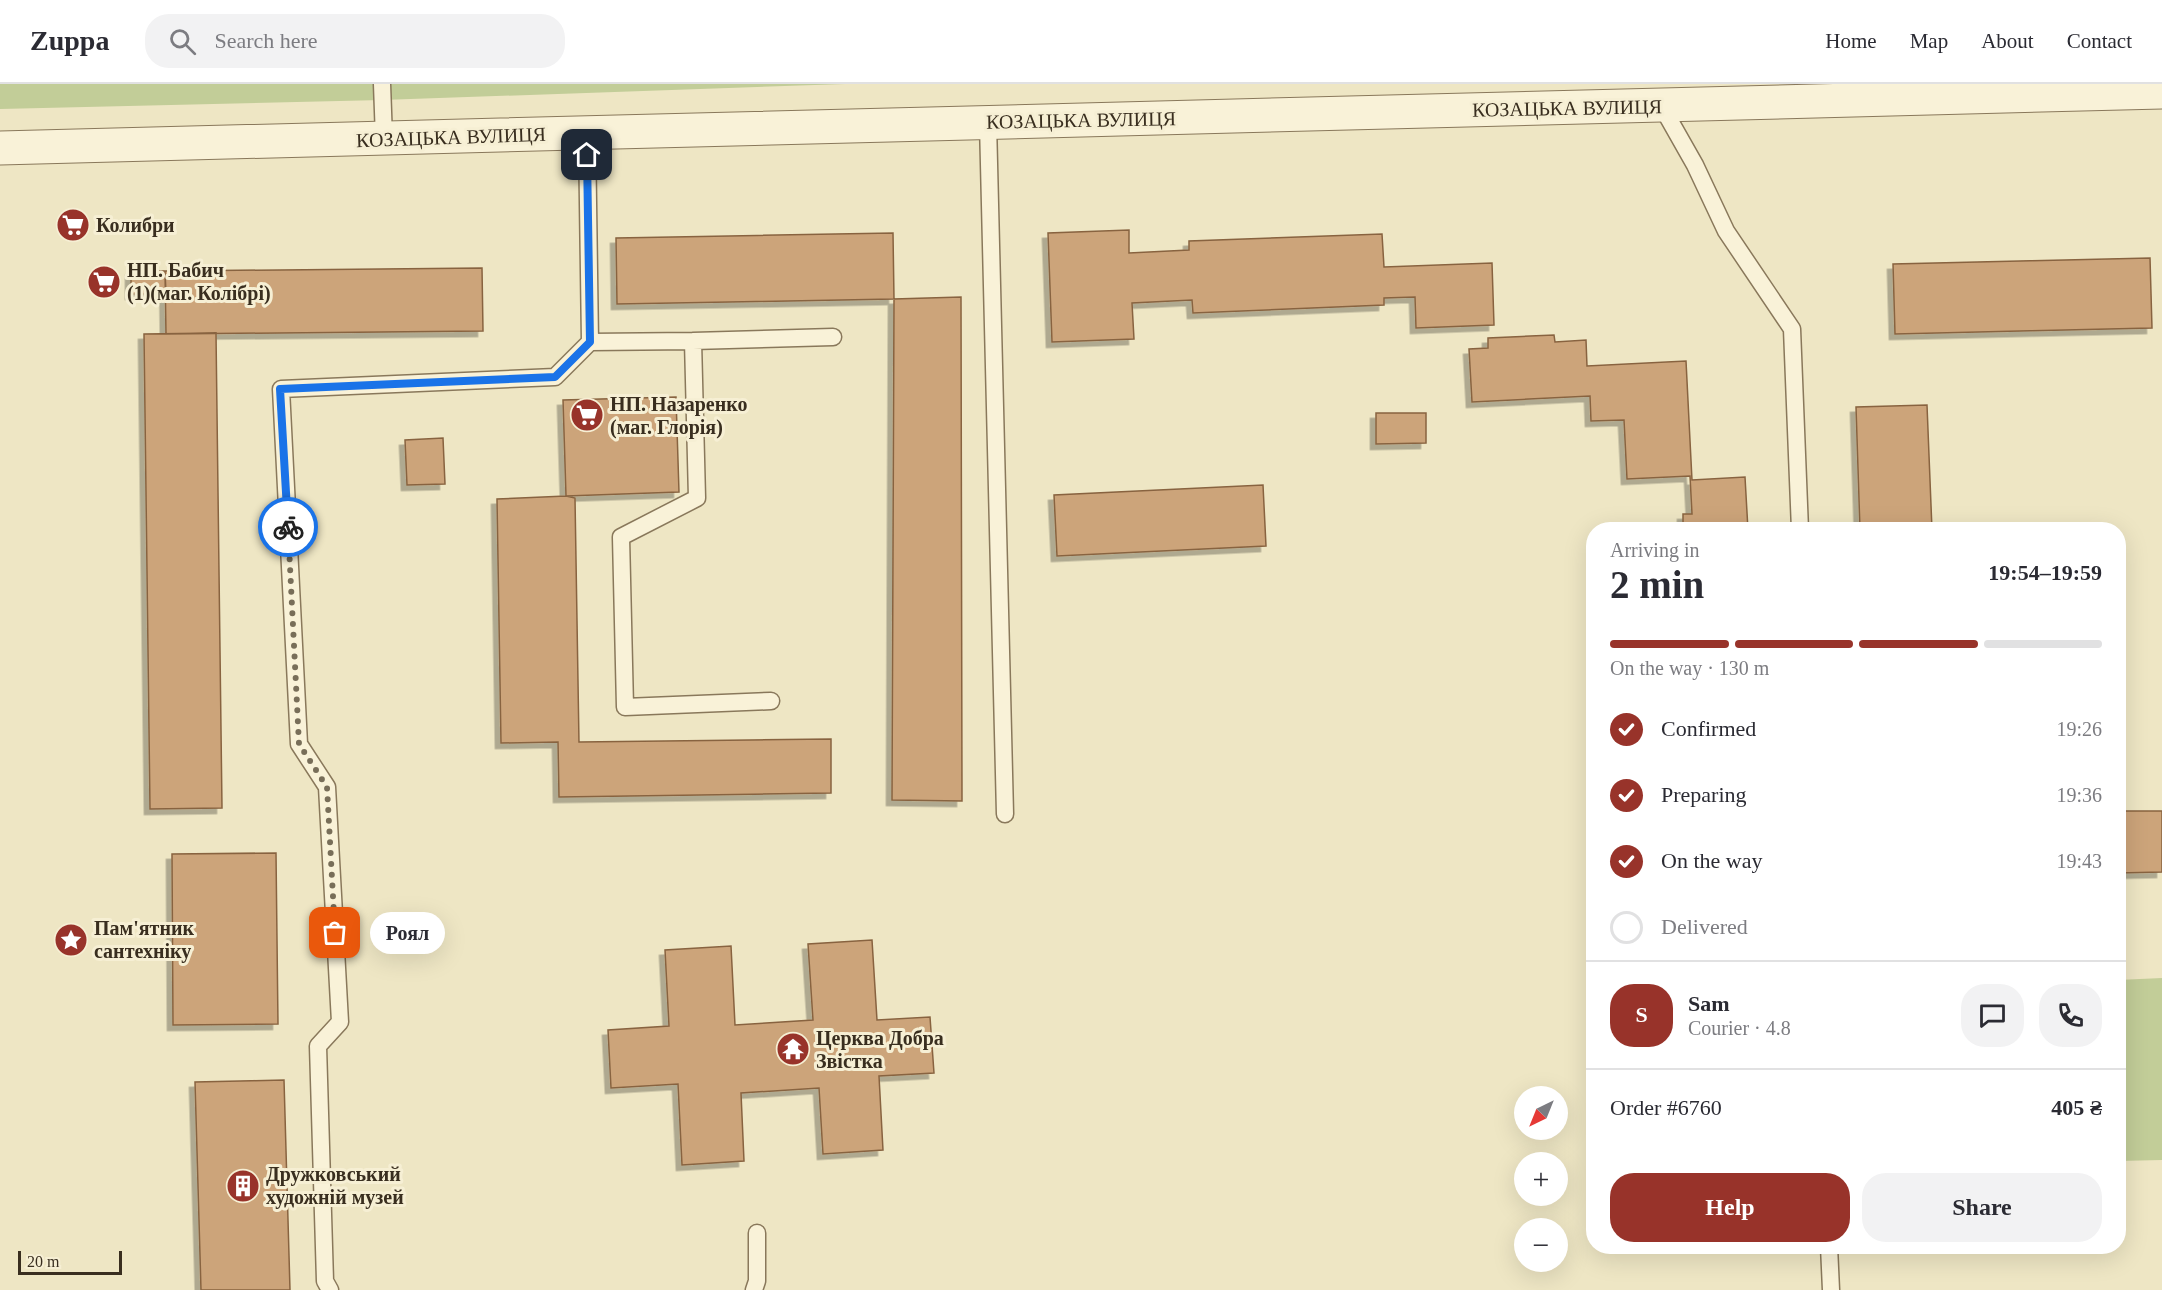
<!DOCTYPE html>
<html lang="en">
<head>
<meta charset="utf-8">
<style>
	body { margin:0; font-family:Georgia,serif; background:#f2f2f3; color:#2b2b33; height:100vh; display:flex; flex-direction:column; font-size:22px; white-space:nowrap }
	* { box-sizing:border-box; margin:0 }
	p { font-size:20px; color:#7c7c81 }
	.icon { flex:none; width:33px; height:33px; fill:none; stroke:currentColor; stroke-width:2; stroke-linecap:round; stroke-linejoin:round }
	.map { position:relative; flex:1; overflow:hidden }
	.side { position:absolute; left:1586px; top:438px; width:540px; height:732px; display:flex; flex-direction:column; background:#fff; border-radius:24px; box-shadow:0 6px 24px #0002 }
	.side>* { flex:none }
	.needle { width:39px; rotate:223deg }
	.fabs { position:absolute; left:1514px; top:1002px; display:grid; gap:12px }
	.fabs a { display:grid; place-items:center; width:54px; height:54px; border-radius:50%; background:#fff; box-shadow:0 6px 24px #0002; font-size:30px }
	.scale { position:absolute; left:18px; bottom:15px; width:104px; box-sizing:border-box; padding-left:6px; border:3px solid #392e1f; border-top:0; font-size:16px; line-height:21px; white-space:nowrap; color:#392e1f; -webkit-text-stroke:4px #f6efd4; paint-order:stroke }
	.pin { position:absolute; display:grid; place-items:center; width:51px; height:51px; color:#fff; margin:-26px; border-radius:12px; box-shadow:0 3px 9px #0006 }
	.courier { position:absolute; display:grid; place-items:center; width:60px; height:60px; margin:-30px; border:4px solid #1a73e8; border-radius:50%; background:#fff; color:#222; box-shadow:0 2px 8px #0007 }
	.bubble { position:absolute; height:42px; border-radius:21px; background:#fff; box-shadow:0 6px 24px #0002; font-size:20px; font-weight:700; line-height:42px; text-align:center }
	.headline em { font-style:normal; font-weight:700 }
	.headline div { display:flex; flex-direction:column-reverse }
	.headline { display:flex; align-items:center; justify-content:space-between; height:102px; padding:0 24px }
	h1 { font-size:39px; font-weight:700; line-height:45px }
	.bar { display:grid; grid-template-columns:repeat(4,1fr); gap:9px 6px; align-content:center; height:72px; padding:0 24px }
	.bar i { height:8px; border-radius:4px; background:#e1e1e2 }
	.bar .on { background:#98332a }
	.bar p { grid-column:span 4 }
	.line { display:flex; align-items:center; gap:15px; padding:0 24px; border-top:2px solid #e1e1e2 }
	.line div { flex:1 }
	.round { display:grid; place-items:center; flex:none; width:63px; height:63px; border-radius:24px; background:#f2f2f3 }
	ol { padding:0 24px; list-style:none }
	li { display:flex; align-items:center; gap:18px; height:66px }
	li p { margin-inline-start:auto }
	li .icon { padding:6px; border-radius:50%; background:#98332a; color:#fff; stroke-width:4 }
	li:last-child { color:#7c7c81 }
	li i { width:33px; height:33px; border:3px solid #e1e1e2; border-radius:50% }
	.action { display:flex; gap:12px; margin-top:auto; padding:12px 24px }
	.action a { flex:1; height:69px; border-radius:24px; background:#98332a; color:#fff; font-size:24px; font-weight:700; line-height:69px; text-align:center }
	.action a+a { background:#f2f2f3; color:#2b2b33 }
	header { display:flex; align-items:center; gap:36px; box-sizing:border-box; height:84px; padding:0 30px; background:#fff; border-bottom:2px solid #e1e1e2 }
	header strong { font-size:28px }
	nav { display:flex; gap:33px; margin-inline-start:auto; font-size:21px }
	.search { width:420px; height:54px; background:#f2f2f3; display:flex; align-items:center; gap:15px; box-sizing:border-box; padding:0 21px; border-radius:24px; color:#7c7c81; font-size:22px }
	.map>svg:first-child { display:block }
	.green { fill:#c2cd98 }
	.building { fill:#cca47a; stroke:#886340; stroke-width:1.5; filter:url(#shadow) }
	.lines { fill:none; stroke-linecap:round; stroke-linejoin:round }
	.service-casing { stroke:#89785b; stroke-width:19 }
	.tertiary-casing { stroke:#89785b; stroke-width:35 }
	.service { stroke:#f9f2d8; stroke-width:16 }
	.tertiary { stroke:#f9f2d8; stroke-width:33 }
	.done { stroke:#786e59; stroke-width:6; stroke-dasharray:0 10.8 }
	.route { stroke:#1a73e8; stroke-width:8 }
	.labels { text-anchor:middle; stroke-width:6; stroke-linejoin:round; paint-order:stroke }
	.street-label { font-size:20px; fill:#392e1f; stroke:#f6efd4 }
	.poi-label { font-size:20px; font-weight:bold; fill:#392e1f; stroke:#f6efd4; text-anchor:start }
</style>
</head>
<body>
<header>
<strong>Zuppa</strong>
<div class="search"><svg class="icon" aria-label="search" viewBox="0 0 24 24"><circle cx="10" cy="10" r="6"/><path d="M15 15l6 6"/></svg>Search here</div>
<nav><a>Home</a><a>Map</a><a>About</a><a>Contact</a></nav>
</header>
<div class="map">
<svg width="2162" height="1206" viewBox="0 0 2162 1206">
	<defs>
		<filter id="shadow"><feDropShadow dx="-5.5" dy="5.5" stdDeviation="0" flood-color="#0004"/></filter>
	</defs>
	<rect width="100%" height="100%" fill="#eee6c4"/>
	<path class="green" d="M0 0H845L382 16 0 25Z
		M2162 894V1076L2118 1077V896Z"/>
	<path class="building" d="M1129 146V169L1189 166V157L1382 150 1384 183 1492 179 1494 241 1416 244 1415 213 1384 214V221L1193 229 1192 216 1132 219 1134 255 1052 258 1048 149Z
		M893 149 894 215 617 220 616 154Z
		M2150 174 2152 244 1895 250 1893 180Z
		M482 184 483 247 166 250 165 187Z
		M131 186 165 187 166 210H131Z
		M961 213 962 717 892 716 894 215Z
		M216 249 222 724 150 725 144 250Z
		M1554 251 1555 258 1586 256 1587 282 1686 277 1692 396 1745 393 1748 446H1683V430H1692L1690 392 1627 395 1624 336 1591 337 1590 312 1472 318 1469 265 1488 264V254Z
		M676 313 679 408 566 412 563 316Z
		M1927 321 1932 446H1860L1856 323Z
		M1376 329H1426V359L1376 360Z
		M443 354 445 400 407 401 405 356Z
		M1263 401 1266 462 1057 472 1054 411Z
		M566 412 575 414 579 658 831 655V709L559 713 558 658 501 659 497 415Z
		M2118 727H2162V788L2118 789Z
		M276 769 278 940 173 941 172 770Z
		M872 856 877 936 930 933 934 989 879 992 883 1066 823 1070 819 1004 741 1009 744 1077 682 1081 678 1000 611 1004 608 946 669 942 665 866 731 862 735 941 813 936 808 860Z
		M284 996 290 1206H201L195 998Z"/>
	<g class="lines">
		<g class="service-casing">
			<path id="service" d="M382 0 384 55
				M1661 21 1695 81 1726 147 1792 245 1800 446
				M988 39 1005 730
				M693 257 833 253
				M590 258 693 257 697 414 621 453 625 623 771 617
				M1829 1162 1831 1206
				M330 1206 325 1197 318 962 340 938 327 703 299 660 281 305 555 293 590 258 587 49
				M754 1206 757 1197V1149"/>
		</g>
		<g class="tertiary-casing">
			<path id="tertiary" d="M0 64 2162 8"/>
		</g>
		<use href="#service" class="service"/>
		<use href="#tertiary" class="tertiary"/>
	</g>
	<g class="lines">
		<path class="done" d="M288 443 299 660 327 703 335 849"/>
		<path class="route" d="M288 443 280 305 555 293 590 258 587 71"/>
	</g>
	<defs>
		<g id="supermarket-disc" transform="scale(1.725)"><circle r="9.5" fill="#98332a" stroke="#f6efd4"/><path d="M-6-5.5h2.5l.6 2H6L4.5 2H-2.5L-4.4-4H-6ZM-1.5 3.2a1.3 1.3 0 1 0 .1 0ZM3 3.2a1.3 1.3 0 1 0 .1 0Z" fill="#fff"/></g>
		<g id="sight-disc" transform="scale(1.725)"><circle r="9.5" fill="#98332a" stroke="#f6efd4"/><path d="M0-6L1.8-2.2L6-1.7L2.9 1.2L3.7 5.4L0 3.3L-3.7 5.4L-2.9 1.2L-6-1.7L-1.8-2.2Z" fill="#fff"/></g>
		<g id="temple-disc" transform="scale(1.725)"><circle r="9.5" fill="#98332a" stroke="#f6efd4"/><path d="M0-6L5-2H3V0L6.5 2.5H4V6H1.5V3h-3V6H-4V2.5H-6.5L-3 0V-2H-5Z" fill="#fff"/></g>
		<g id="building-disc" transform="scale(1.725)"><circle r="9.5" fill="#98332a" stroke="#f6efd4"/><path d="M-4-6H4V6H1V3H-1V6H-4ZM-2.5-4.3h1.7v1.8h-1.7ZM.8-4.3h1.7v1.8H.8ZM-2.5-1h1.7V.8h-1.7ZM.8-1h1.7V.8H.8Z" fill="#fff"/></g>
	</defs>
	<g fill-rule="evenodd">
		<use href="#supermarket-disc" x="73" y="141"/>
		<use href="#supermarket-disc" x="104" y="198"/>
		<use href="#supermarket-disc" x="587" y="331"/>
		<use href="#sight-disc" x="71" y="856"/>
		<use href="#temple-disc" x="793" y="965"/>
		<use href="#building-disc" x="243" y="1102"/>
	</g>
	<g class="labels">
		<g class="street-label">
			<text transform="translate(1567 24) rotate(-1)" y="7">КОЗАЦЬКА ВУЛИЦЯ</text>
			<text transform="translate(1081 36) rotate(-1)" y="7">КОЗАЦЬКА ВУЛИЦЯ</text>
			<text transform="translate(451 53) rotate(-2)" y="7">КОЗАЦЬКА ВУЛИЦЯ</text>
		</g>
		<g class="poi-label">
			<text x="96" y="148">Колибри</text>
			<text x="127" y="193">НП. Бабич<tspan x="127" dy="23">(1)(маг. Колібрі)</tspan></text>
			<text x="610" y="327">НП. Назаренко<tspan x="610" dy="23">(маг. Глорія)</tspan></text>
			<text x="94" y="851">Пам'ятник<tspan x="94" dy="23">сантехніку</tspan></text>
			<text x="816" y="961">Церква Добра<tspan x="816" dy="23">Звістка</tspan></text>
			<text x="266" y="1097">Дружковський<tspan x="266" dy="23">художній музей</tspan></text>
		</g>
	</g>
</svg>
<div class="fabs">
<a><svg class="needle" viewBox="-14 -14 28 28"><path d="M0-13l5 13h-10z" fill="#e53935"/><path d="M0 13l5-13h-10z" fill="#7c7c81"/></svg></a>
<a>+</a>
<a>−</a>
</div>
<div class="scale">20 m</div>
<div class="pin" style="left:335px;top:849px;background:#ea580c"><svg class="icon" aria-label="bag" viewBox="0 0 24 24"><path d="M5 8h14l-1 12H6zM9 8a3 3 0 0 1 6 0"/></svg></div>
<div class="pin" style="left:587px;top:71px;background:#1f2937"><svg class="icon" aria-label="home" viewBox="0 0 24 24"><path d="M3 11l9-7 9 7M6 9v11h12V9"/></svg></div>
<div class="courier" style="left:288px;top:443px"><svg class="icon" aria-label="bike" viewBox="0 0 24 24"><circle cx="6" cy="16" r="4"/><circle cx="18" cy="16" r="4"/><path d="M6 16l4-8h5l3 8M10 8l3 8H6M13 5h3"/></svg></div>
<div class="bubble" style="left:370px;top:828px;width:75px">Роял</div>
<section class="side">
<div class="headline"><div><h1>2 min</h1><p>Arriving in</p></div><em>19:54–19:59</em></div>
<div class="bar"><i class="on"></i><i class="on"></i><i class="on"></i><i></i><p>On the way · 130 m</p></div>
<ol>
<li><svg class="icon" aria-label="check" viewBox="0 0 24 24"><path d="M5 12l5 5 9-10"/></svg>Confirmed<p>19:26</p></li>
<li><svg class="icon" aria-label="check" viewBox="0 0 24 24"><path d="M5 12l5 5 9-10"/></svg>Preparing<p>19:36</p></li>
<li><svg class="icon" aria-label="check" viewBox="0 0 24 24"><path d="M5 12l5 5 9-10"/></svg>On the way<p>19:43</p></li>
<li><i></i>Delivered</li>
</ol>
<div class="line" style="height:108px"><b class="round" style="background:#98332a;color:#fff">S</b><div><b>Sam</b><p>Courier · 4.8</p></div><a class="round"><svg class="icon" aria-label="chat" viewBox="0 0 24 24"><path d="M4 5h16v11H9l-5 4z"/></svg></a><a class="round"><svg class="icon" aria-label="phone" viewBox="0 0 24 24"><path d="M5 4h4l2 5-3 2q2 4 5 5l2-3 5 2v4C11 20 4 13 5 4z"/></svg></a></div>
<div class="line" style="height:78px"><div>Order #6760</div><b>405 ₴</b></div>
<div class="action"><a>Help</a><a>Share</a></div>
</section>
</div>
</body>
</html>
